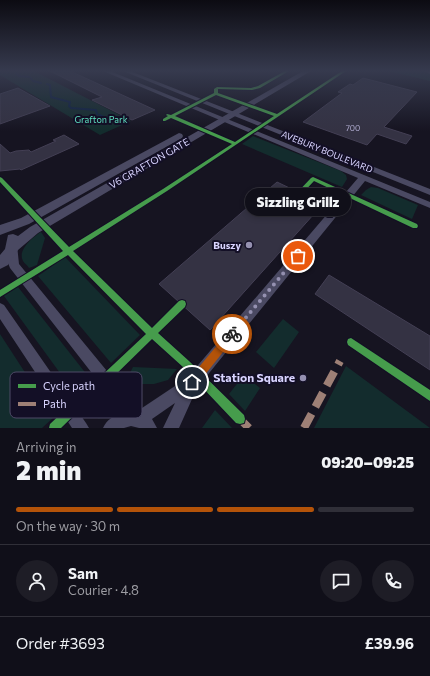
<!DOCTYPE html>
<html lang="en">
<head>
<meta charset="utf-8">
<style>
	body { margin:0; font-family:Commissioner,sans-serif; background:#1e1d26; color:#f1f3f6; height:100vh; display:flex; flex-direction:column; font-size:15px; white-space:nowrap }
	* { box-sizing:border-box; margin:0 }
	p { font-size:13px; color:#9c9ca2 }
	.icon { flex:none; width:22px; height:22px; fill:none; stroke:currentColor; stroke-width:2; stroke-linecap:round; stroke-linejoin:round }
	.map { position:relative; height:428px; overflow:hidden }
	.side { display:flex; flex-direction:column; background:#100f19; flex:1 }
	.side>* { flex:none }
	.pin { position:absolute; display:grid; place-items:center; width:34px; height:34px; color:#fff; margin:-17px; border:2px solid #fff; border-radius:50%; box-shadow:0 1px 4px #0007 }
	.courier { position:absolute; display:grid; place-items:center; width:40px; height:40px; margin:-20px; border:3px solid #b45309; border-radius:50%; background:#fff; color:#222; box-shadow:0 1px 5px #0007 }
	.bubble { position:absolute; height:28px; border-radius:14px; background:#100f19; box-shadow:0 2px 6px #0003,0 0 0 1px #302f38; font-size:13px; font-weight:800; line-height:28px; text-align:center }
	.headline em { font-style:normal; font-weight:800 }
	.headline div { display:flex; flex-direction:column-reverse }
	.headline { display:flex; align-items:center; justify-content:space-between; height:68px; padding:0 16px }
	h1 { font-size:26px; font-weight:800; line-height:30px }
	.bar { display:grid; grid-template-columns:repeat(4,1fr); gap:6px 4px; align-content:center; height:48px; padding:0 16px }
	.bar i { height:5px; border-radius:3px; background:#302f38 }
	.bar .active { background:#b45309 }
	.bar p { grid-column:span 4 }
	.line { display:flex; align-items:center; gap:10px; padding:0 16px; border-top:1px solid #302f38 }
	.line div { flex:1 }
	.round { display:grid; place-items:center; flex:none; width:42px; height:42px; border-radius:21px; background:#1e1d26 }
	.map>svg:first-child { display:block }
	.green { fill:#132c2d }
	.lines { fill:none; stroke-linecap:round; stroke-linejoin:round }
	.stream { stroke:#0d2144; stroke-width:2 }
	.building { fill:#343243; stroke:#433f54 }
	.minor { fill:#4a4962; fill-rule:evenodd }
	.tertiary { fill:#4a4962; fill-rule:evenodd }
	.quiet { stroke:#9e8076; stroke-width:8; stroke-dasharray:16 8; stroke-linecap:butt }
	.cycleway-casing { stroke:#130f26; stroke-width:2 }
	.cycleway { fill:#469c4c; fill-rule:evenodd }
	.route { fill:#b45309 }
	.done { stroke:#9591b1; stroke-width:4; stroke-dasharray:0 7.2 }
	.poi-dot { fill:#9591b1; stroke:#130f26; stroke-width:1.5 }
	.labels { text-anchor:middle; stroke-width:4; stroke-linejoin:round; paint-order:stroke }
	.number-label { font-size:8px; fill:#b0acd0 }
	.far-park-label { font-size:9px; fill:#5fe0c0; stroke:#130f26 }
	.far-street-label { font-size:9px; fill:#d9d4ff; stroke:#130f26 }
	.street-label { font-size:10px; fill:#d9d4ff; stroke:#130f26 }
	.poi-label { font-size:10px; font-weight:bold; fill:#d9d4ff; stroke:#130f26; text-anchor:end }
	.near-poi-label { font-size:12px; font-weight:bold; fill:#d9d4ff; stroke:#130f26; text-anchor:end }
	.key { fill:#130f26; stroke:#4e4a67; stroke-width:1 }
	.key-label { font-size:11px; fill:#d9d4ff }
</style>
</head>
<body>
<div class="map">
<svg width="430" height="428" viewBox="0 0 430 428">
	<rect width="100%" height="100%" fill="#161421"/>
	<path class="green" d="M0 71H34L131 121 100 135 0 75Z
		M389 71H425L430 73V81Z
		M253 136 341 171 346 175 347 179 342 187 242 144Z
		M371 187 378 188 418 205 412 219 361 195 366 190Z
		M41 232 45 238 37 265 29 268C28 266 24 263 23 261 17 250 33 237 41 232Z
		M65 257 140 335 111 363 38 276Z
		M18 287 91 380 76 395 4 296Z
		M283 319 299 332 274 368 256 352Z
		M0 334 54 417 42 428H0Z
		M346 366 430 428H314Z
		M133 367 177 369 168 380 154 384H140L129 375Z
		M244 375 260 388 245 411 229 394Z
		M105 394 111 402 99 419 91 408Z
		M215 410 232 428H202Z"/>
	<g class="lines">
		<path class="stream" d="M16 73 19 76 30 77 33 81 41 83
			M47 84 50 85 51 97 70 102 69 106 71 108 96 110 97 114
			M99 115 106 118"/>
	</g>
	<path class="building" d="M50 71H70L155 110 132 120 92 100 102 97Z
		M363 78 417 92 384 127 412 136 406 144 377 134 367 145 303 122 342 93 338 92 350 84 353 85Z
		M18 88 50 106 0 124V94Z
		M64 135 79 144 21 170 20 169 0 171V144L10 153 16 151 29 150 31 152 56 141 53 140Z
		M277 182 323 204 210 330 159 284Z
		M329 275 430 336V370L315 294Z"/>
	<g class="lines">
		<path class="minor" d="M103 71H110L430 202V208L365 181 197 388 179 428H163L175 403 152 419 157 428H139L131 426 124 428H103C107 419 114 416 123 413L10 268C7 262 7 251 9 245L13 244 17 245 19 264 139 410 187 378 358 178Z
			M123 71H130L430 189V195Z
			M0 303 4 305 86 423 89 428H72L0 319Z"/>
		<path class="tertiary" d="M303 71H311L38 233 18 250 8 265 0 269V255L5 249 8 235 13 234 18 236 30 227Z
			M425 71H430V74Z
			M179 133 182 134 183 136 182 138 29 224 0 235V225L21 218Z"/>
		<path class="quiet" d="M240 419 249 428
			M304 428 340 361"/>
		<g class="cycleway-casing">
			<path id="cycleway" d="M285 71H289L260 88 252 90 219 89H218V93L277 114 342 71H346L167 191 73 251 152 328 179 301 182 300 185 301 186 304 185 307 158 333 189 361 244 415 245 419 244 423 240 424 236 423 183 367 152 339 61 428H49L50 424 146 334 68 255 0 297V290L63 251 0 182V177L2 178 69 247 163 189 232 144 171 118 165 121H163V119L168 116 166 115 167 114 171 115 214 93V89L217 87 251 88 258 86ZM216 95 274 116 235 142 175 116Z
				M313 177 417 224 418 226 417 228H413L314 181 298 198 332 213 333 215 332 217H328L292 200 291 199 292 198 311 178Z
				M351 338 430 390V401L427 399 348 345 347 342 348 339Z"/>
		</g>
		<use href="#cycleway" class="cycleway"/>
	</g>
	<linearGradient id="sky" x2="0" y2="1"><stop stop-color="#0c0b12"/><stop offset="0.54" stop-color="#363a4e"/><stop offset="1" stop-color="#363a4e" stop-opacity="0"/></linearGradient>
	<rect width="430" height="131" fill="url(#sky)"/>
	<path class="route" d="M232 329 235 331 237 334 235 337 196 386 192 388 189 386 187 382 189 379 229 331Z"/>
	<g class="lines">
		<path class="done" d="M232 334 298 256"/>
	</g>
	<g class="poi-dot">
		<circle cx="249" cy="245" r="4"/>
		<circle cx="303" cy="378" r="4"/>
	</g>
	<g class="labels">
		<g class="number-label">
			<text x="353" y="131">700</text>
		</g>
		<g class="far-park-label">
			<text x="101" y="123">Grafton Park</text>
		</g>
		<g class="far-street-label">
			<text transform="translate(327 152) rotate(22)" y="3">AVEBURY BOULEVARD</text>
		</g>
		<g class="street-label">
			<text transform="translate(149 163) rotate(-30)" y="4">V6 GRAFTON GATE</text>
		</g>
		<g class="poi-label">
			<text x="241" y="249">Buszy</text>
		</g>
		<g class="near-poi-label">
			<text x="295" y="382">Station Square</text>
		</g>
	</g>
	<rect x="10" y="372" width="132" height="46" rx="6" class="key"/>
	<rect x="18" y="384" width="18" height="4" fill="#469c4c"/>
	<rect x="18" y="402" width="18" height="4" fill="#9e8076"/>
	<g class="key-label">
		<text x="43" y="390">Cycle path</text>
		<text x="43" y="408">Path</text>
	</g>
</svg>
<div class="pin" style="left:298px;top:256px;background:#ea580c"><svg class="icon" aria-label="bag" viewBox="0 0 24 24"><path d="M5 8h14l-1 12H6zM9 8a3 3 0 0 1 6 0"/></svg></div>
<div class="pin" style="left:192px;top:382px;background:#1f2937"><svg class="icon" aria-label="home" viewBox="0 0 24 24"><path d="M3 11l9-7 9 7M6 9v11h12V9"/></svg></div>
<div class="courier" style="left:232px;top:334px"><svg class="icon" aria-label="bike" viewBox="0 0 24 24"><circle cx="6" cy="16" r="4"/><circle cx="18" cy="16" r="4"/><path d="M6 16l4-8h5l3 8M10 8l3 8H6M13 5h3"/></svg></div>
<div class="bubble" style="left:245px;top:188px;width:106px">Sizzling Grillz</div>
</div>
<section class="side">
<div class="headline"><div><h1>2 min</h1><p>Arriving in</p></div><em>09:20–09:25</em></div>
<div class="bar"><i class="active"></i><i class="active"></i><i class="active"></i><i></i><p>On the way · 30 m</p></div>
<div class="line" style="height:72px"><a class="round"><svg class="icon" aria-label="person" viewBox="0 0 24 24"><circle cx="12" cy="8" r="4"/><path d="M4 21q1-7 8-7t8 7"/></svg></a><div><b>Sam</b><p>Courier · 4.8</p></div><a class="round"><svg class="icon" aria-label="chat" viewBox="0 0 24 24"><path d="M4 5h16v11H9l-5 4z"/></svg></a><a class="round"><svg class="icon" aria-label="phone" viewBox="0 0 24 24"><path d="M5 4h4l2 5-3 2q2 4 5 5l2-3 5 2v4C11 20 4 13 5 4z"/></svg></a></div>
<div class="line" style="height:52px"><div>Order #3693</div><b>£39.96</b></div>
</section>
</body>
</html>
